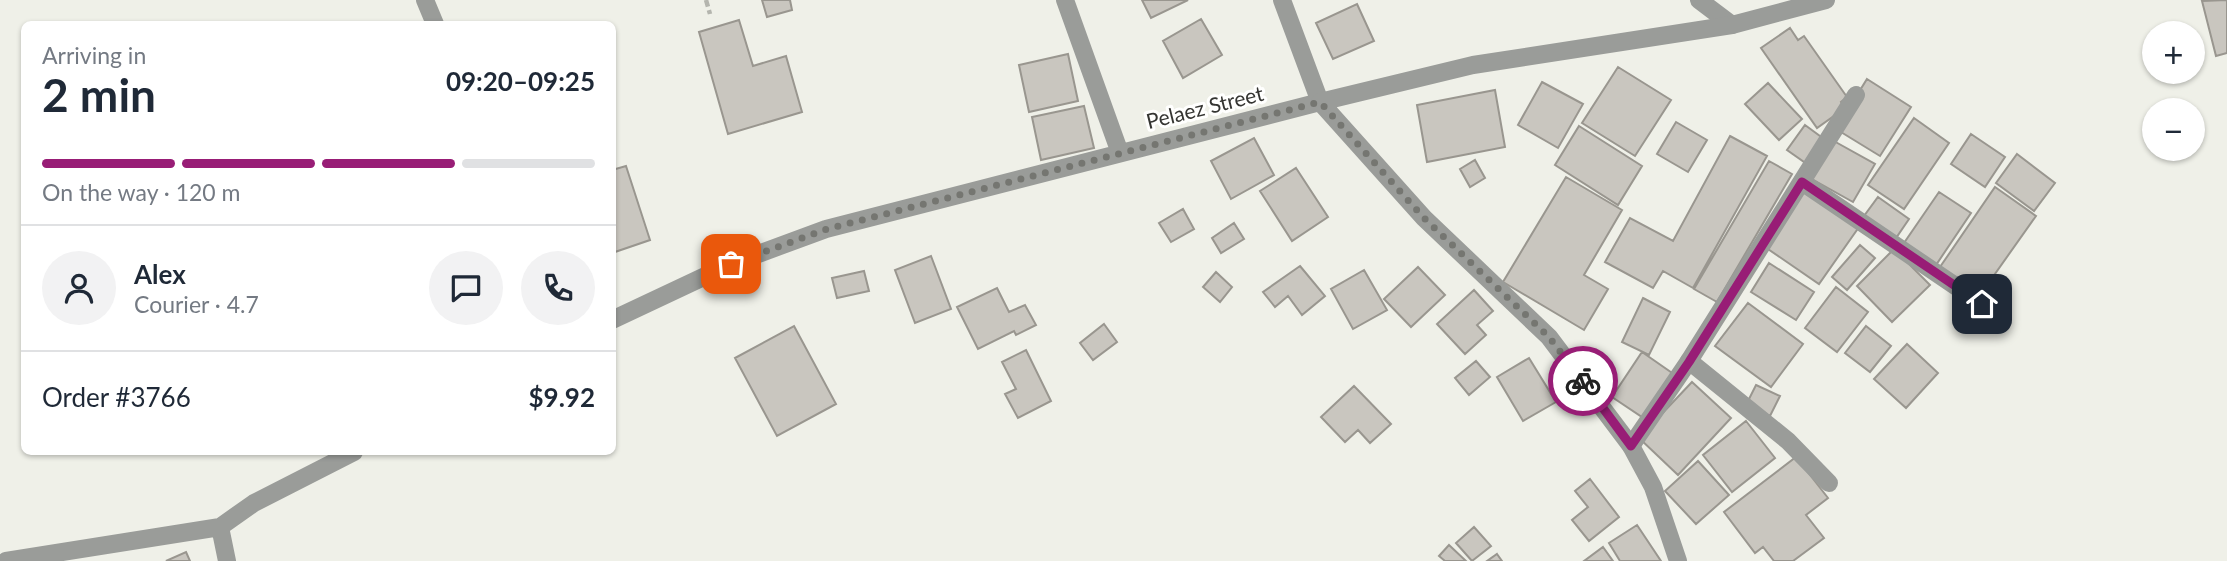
<!DOCTYPE html>
<html lang="en">
<head>
<meta charset="utf-8">
<style>
	body { margin:0; font-family:Lato,sans-serif; background:#f2f2f3; color:#1f2937; height:100vh; display:flex; flex-direction:column; font-size:26px; white-space:nowrap }
	* { box-sizing:border-box; margin:0 }
	p { font-size:23px; color:#747a83 }
	.icon { flex:none; width:38px; height:38px; fill:none; stroke:currentColor; stroke-width:2; stroke-linecap:round; stroke-linejoin:round }
	.map { position:relative; flex:1; overflow:hidden }
	.side { position:absolute; left:21px; top:21px; width:595px; height:434px; display:flex; flex-direction:column; background:#fff; border-radius:10px; box-shadow:0 2px 5px #0004 }
	.side>* { flex:none }
	.tools { position:absolute; left:2142px; top:21px; display:grid; gap:14px }
	.tools a { display:grid; place-items:center; width:63px; height:63px; border-radius:50%; background:#fff; box-shadow:0 2px 5px #0004; font-size:35px }
	.pin { position:absolute; display:grid; place-items:center; width:60px; height:60px; color:#fff; margin:-30px; border-radius:14px; box-shadow:0 4px 10px #0006 }
	.courier { position:absolute; display:grid; place-items:center; width:70px; height:70px; margin:-35px; border:5px solid #981d76; border-radius:50%; background:#fff; color:#222; box-shadow:0 2px 9px #0007 }
	.overview em { font-style:normal; font-weight:700 }
	.overview div { display:flex; flex-direction:column-reverse }
	.overview { display:flex; align-items:center; justify-content:space-between; height:119px; padding:0 21px }
	h1 { font-size:46px; font-weight:700; line-height:52px }
	.bar { display:grid; grid-template-columns:repeat(4,1fr); gap:10px 7px; align-content:center; height:84px; padding:0 21px }
	.bar i { height:9px; border-radius:5px; background:#e0e1e3 }
	.bar .current { background:#981d76 }
	.bar p { grid-column:span 4 }
	.line { display:flex; align-items:center; gap:18px; padding:0 21px; border-top:2px solid #e0e1e3 }
	.line div { flex:1 }
	.round { display:grid; place-items:center; flex:none; width:74px; height:74px; border-radius:37px; background:#f2f2f3 }
	.map>svg:first-child { display:block }
	.building { fill:#c9c6bf; stroke:#99968f; stroke-width:2 }
	.lines { fill:none; stroke-linecap:round; stroke-linejoin:round }
	.path { stroke:#b4b5ae; stroke-width:4.5; stroke-dasharray:7 3.5; stroke-linecap:butt }
	.service { stroke:#9a9c99; stroke-width:18 }
	.minor { stroke:#9a9c99; stroke-width:18 }
	.tertiary { stroke:#9a9c99; stroke-width:18 }
	.done { stroke:#757671; stroke-width:7; stroke-dasharray:0 12.6 }
	.route { stroke:#981d76; stroke-width:9 }
	.labels { text-anchor:middle; stroke-width:6; stroke-linejoin:round; paint-order:stroke }
	.street-label { font-size:21px; fill:#343431; stroke:#fffffe }
</style>
</head>
<body>
<div class="map">
<svg width="2227" height="561" viewBox="0 0 2227 561">
	<rect width="100%" height="100%" fill="#eff0e8"/>
	<path class="building" d="M762 0H790L792 10 767 17Z
		M1142 0H1188L1151 18Z
		M2227 0V53L2216 56 2202 1Z
		M1357 4 1374 41 1333 59 1316 23Z
		M1201 19 1222 55 1183 78 1163 41Z
		M739 20 753 66 786 56 802 112 728 134 699 32Z
		M1790 28 1798 40 1804 36 1847 97 1841 102 1845 108 1817 128 1761 48Z
		M1068 54 1078 101 1029 112 1019 65Z
		M1618 67 1671 100 1635 156 1582 123Z
		M1867 79 1911 107 1880 156 1836 129Z
		M1542 82 1583 104 1558 148 1518 125Z
		M1768 83 1802 119 1779 140 1745 104Z
		M1495 90 1505 147 1427 162 1417 105Z
		M1084 106 1094 148 1041 160 1032 117Z
		M1914 118 1949 143 1904 209 1868 185Z
		M1676 122 1707 140 1688 172 1657 154Z
		M1805 125 1824 139 1807 164 1787 150Z
		M1579 126 1642 166 1618 205 1555 165Z
		M1971 134 2005 157 1985 187 1951 164Z
		M1730 136 1767 156 1693 288 1663 271 1653 288 1605 262 1630 218 1673 241Z
		M1254 138 1274 175 1231 199 1211 161Z
		M1832 140 1875 164 1853 202 1810 178Z
		M2017 154 2055 183 2034 211 1996 183Z
		M1475 160 1485 178 1470 187 1460 169Z
		M1769 161 1792 174 1717 302 1694 289Z
		M626 166 650 240 612 253V170Z
		M1296 168 1328 217 1292 241 1260 191Z
		M1566 177 1622 210 1584 275 1608 289 1584 330 1503 282Z
		M1995 187 2036 216 1980 295 1940 267Z
		M1804 189 1859 227 1819 284 1765 247Z
		M1939 192 1971 213 1936 265 1904 243Z
		M1878 197 1909 219 1896 238 1864 216Z
		M1183 209 1194 229 1171 242 1159 223Z
		M1234 223 1244 239 1221 253 1212 238Z
		M1860 245 1875 258 1847 290 1832 277Z
		M1894 249 1930 285 1892 322 1857 286Z
		M931 256 951 309 915 323 895 270Z
		M1769 263 1814 292 1796 320 1751 292Z
		M1300 266 1325 296 1302 315 1288 296 1275 307 1263 292Z
		M1418 267 1445 295 1411 327 1384 299Z
		M1364 270 1387 310 1353 329 1331 289Z
		M864 271 869 291 837 298 832 278Z
		M1216 272 1232 287 1220 302 1203 287Z
		M1836 287 1868 312 1837 352 1805 328Z
		M997 288 1009 312 1025 305 1036 325 1016 335 1014 331 978 349 957 307Z
		M1474 290 1493 311 1477 325 1486 335 1465 354 1437 324Z
		M1643 298 1670 312 1649 355 1622 342Z
		M1748 303 1803 344 1771 387 1715 346Z
		M1104 324 1117 342 1093 360 1080 343Z
		M794 326 836 404 777 436 735 358Z
		M1866 326 1891 346 1870 372 1845 353Z
		M1907 344 1938 373 1906 408 1874 379Z
		M1026 350 1051 401 1018 418 1005 394 1016 389 1002 362Z
		M1642 352 1675 375 1645 419 1612 397Z
		M1529 358 1556 402 1523 421 1497 377Z
		M1476 361 1490 377 1469 395 1455 378Z
		M1692 382 1731 418 1678 475 1639 438Z
		M1756 385 1780 396 1770 416 1746 405Z
		M1354 386 1391 424 1370 443 1358 430 1345 442 1321 417Z
		M1746 421 1775 458 1732 492 1703 455Z
		M1796 457 1828 498 1806 515 1824 538 1793 561H1774L1763 547 1755 553 1724 512Z
		M1698 461 1729 495 1696 524 1665 491Z
		M1590 479 1619 517 1589 541 1572 520 1588 507 1575 491Z
		M1637 525 1661 561H1620L1609 543Z
		M1474 527 1491 546 1472 561 1456 543Z
		M1449 545 1466 561H1445L1439 556Z
		M1603 547 1613 561H1584Z
		M186 552 190 561H166Z
		M1497 554 1502 561H1487Z"/>
	<g class="lines">
		<path class="path" d="M706 0 710 14"/>
		<path class="service" d="M1699 0 1732 25
			M1802 182 1982 304
			M1689 361 1788 441 1829 483"/>
		<path class="minor" d="M425 0 435 24
			M1065 0 1120 153
			M612 320 731 264 826 229 1320 102 1282 0
			M1631 446 1689 361 1856 95
			M6 561 220 527
			M227 561 220 527 254 503 354 452"/>
		<path class="tertiary" d="M1678 561 1653 487 1631 446 1549 337 1424 218 1320 102 1473 65 1732 25 1826 0"/>
	</g>
	<g class="lines">
		<path class="done" d="M731 264 827 229 1320 102 1424 218 1549 337 1583 381"/>
		<path class="route" d="M1583 381 1631 446 1689 362 1802 182 1982 304"/>
	</g>
	<g class="labels">
		<g class="street-label">
			<text transform="translate(1205 108) rotate(-14)" y="7">Pelaez Street</text>
		</g>
	</g>
</svg>
<div class="tools">
<a>+</a>
<a>−</a>
</div>
<div class="pin" style="left:731px;top:264px;background:#ea580c"><svg class="icon" aria-label="bag" viewBox="0 0 24 24"><path d="M5 8h14l-1 12H6zM9 8a3 3 0 0 1 6 0"/></svg></div>
<div class="pin" style="left:1982px;top:304px;background:#1f2937"><svg class="icon" aria-label="home" viewBox="0 0 24 24"><path d="M3 11l9-7 9 7M6 9v11h12V9"/></svg></div>
<div class="courier" style="left:1583px;top:381px"><svg class="icon" aria-label="bike" viewBox="0 0 24 24"><circle cx="6" cy="16" r="4"/><circle cx="18" cy="16" r="4"/><path d="M6 16l4-8h5l3 8M10 8l3 8H6M13 5h3"/></svg></div>
<section class="side">
<div class="overview"><div><h1>2 min</h1><p>Arriving in</p></div><em>09:20–09:25</em></div>
<div class="bar"><i class="current"></i><i class="current"></i><i class="current"></i><i></i><p>On the way · 120 m</p></div>
<div class="line" style="height:126px"><a class="round"><svg class="icon" aria-label="person" viewBox="0 0 24 24"><circle cx="12" cy="8" r="4"/><path d="M4 21q1-7 8-7t8 7"/></svg></a><div><b>Alex</b><p>Courier · 4.7</p></div><a class="round"><svg class="icon" aria-label="chat" viewBox="0 0 24 24"><path d="M4 5h16v11H9l-5 4z"/></svg></a><a class="round"><svg class="icon" aria-label="phone" viewBox="0 0 24 24"><path d="M5 4h4l2 5-3 2q2 4 5 5l2-3 5 2v4C11 20 4 13 5 4z"/></svg></a></div>
<div class="line" style="height:91px"><div>Order #3766</div><b>$9.92</b></div>
</section>
</div>
</body>
</html>
